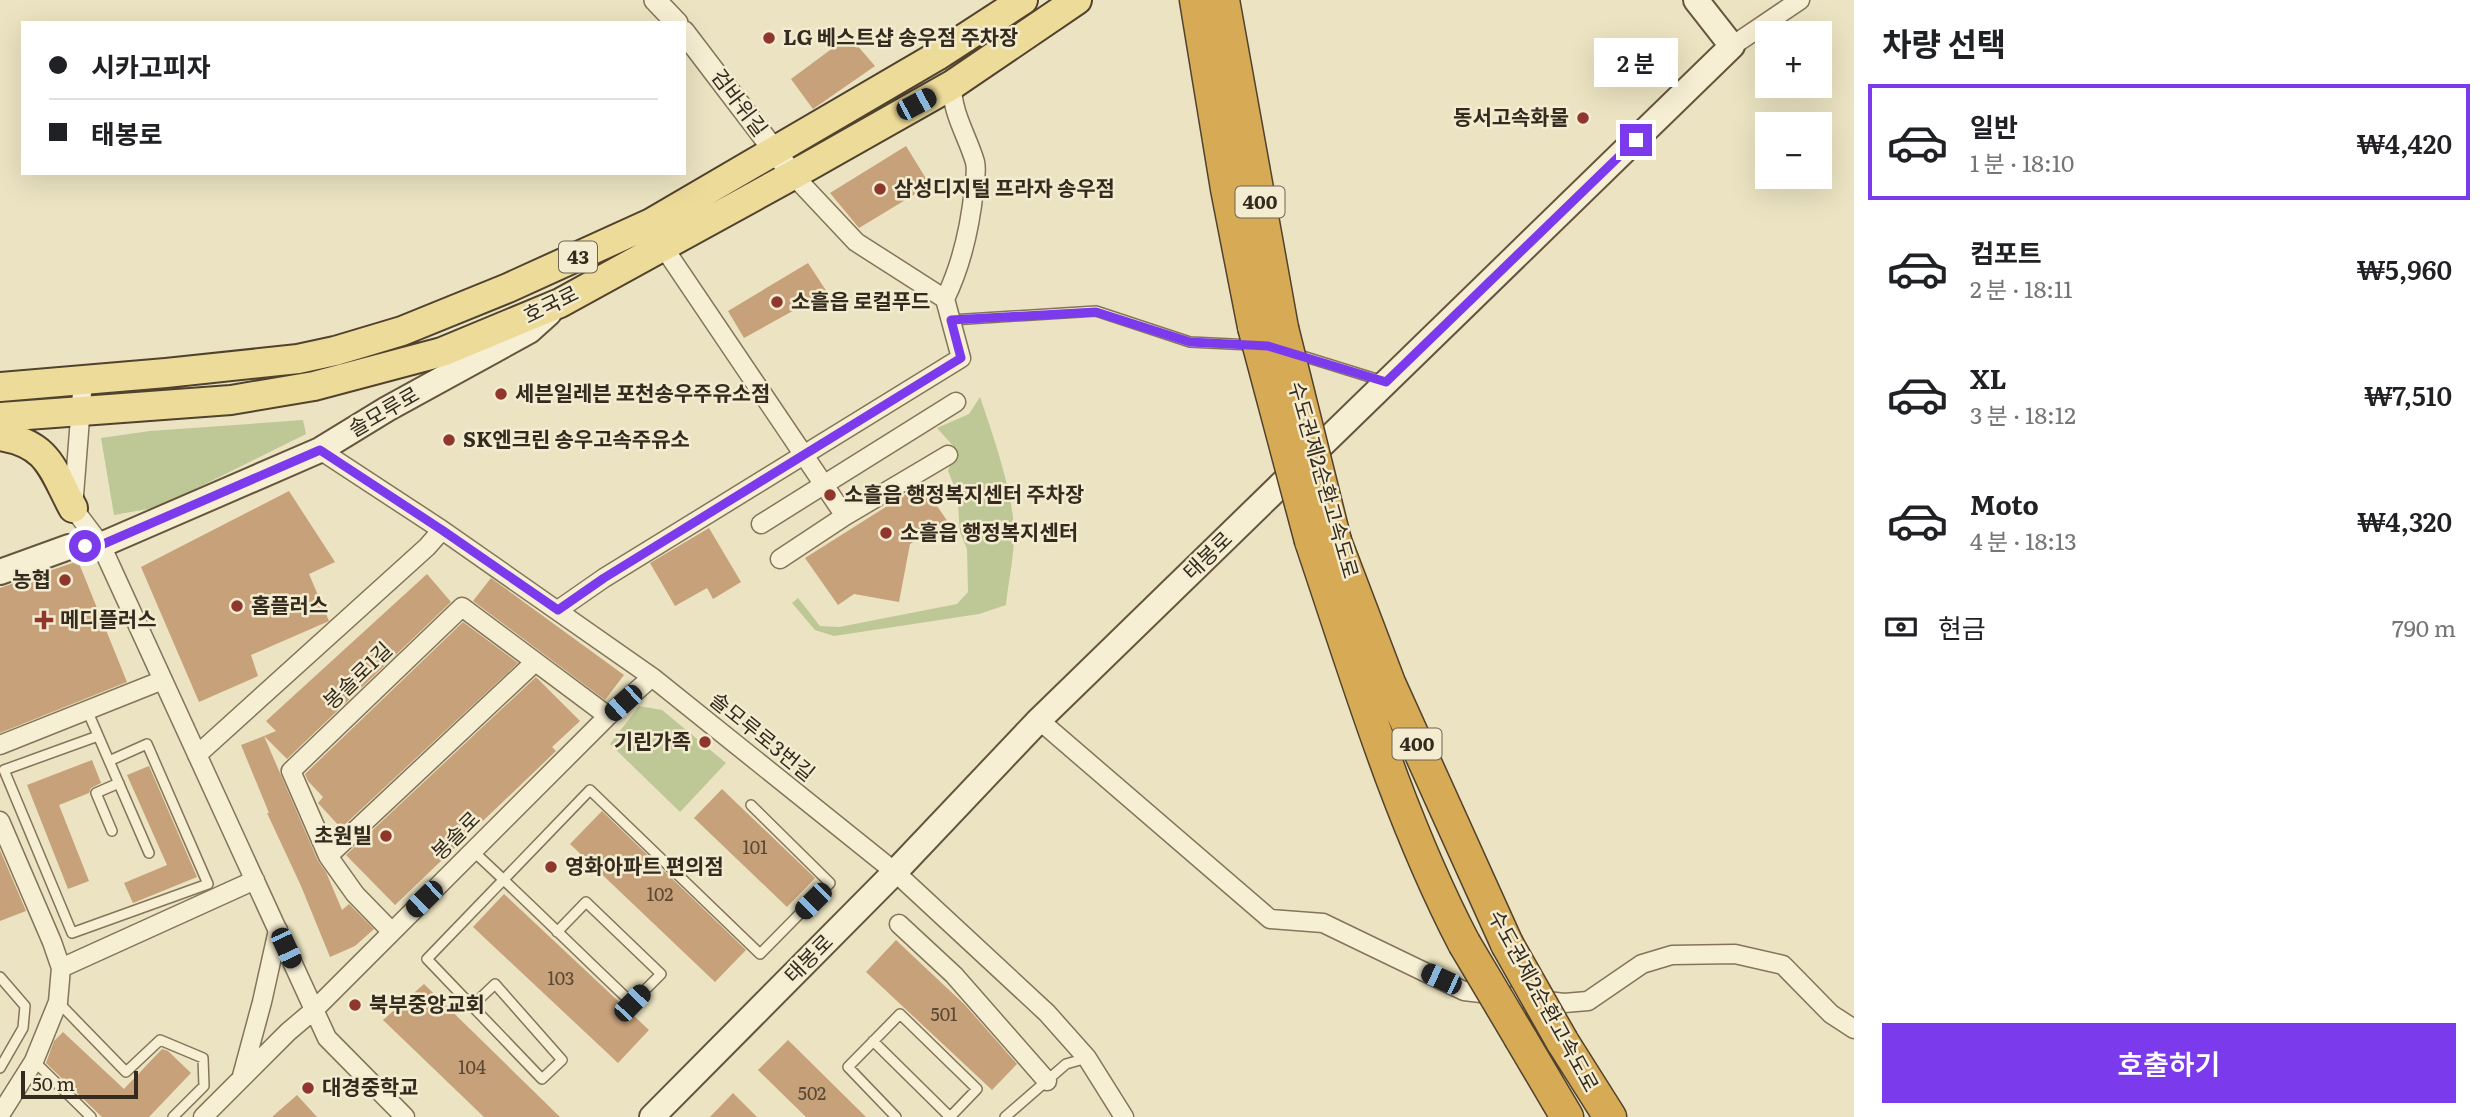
<!DOCTYPE html>
<html lang="ko">
<head>
<meta charset="utf-8">
<style>
	:root { --surface:#fff; --page:#f6f6f6; --text:#202124; --muted:#757577; --line:#e0e0e0; --accent:#7c3aed }
	body { margin:0; font-family:Literata,"Noto Sans KR",serif; background:var(--page); color:var(--text); height:100vh; display:flex; flex-direction:column; font-size:26px; white-space:nowrap }
	* { box-sizing:border-box; margin:0 }
	p { font-size:23px; color:var(--muted) }
	.icon { flex:none; width:38px; height:38px; fill:none; stroke:currentColor; stroke-width:2; stroke-linecap:round; stroke-linejoin:round }
	.map { position:relative; flex:1; overflow:hidden }
	.panel { display:flex; flex-direction:column; background:var(--surface); width:630px }
	.panel>* { flex:none }
	.banner { position:absolute; left:21px; top:21px; width:665px; height:154px; border-radius:0px; box-shadow:0 7px 28px #0002; display:grid; align-content:center; height:154px; padding:0 28px; background:var(--surface) }
	.controls { position:absolute; left:1755px; top:21px; display:grid; gap:14px }
	.controls a { display:grid; place-items:center; width:77px; height:77px; border-radius:0px; background:var(--surface); box-shadow:0 7px 28px #0002; font-size:35px }
	.scale { position:absolute; left:21px; bottom:18px; width:117px; box-sizing:border-box; padding-left:7px; border:4px solid #342a1d; border-top:0; font-size:19px; line-height:24px; white-space:nowrap; color:#342a1d; -webkit-text-stroke:5px #f3ecd0; paint-order:stroke }
	.end { position:absolute; width:32px; height:32px; margin:-16px; border:9px solid #7c3aed; background:#fff; box-shadow:0 0 0 4px #fff }
	.from { border-radius:50% }
	.bubble { position:absolute; height:49px; border-radius:0px; background:var(--surface); box-shadow:0 7px 28px #0002; font-size:23px; font-weight:600; line-height:49px; text-align:center }
	.car { position:absolute; width:21px; height:42px; margin:-21px -10px; border-radius:9px; box-shadow:0 0 5px 2px #0007; background:linear-gradient(#222 24%,#8ab4d8 0 40%,#222 0 76%,#8ab4d8 0 86%,#222 0) }
	.banner b { display:flex; align-items:center; gap:24px; height:66px; font-size:26px }
	.banner b+b { border-top:2px solid var(--line) }
	.banner i { width:18px; height:18px; background:var(--text) }
	ul { padding:0; list-style:none }
	li { display:flex; align-items:center; gap:21px; height:116px; margin:0 14px 10px; padding:0 14px; border:4px solid transparent; border-radius:0px }
	li div { flex:1 }
	li b { display:block; font-size:26px }
	li em { font-style:normal; font-weight:600 }
	li.current { border-color:var(--accent) }
	li>.icon { width:63px; height:63px; stroke-width:1.5 }
	h2 { padding:0 28px; font-size:32px; line-height:84px }
	.pay { display:flex; align-items:center; gap:18px; height:77px; padding:0 28px; font-size:26px }
	.pay p { margin-inline-start:auto }
	.button { display:flex; gap:14px; margin-top:auto; padding:14px 28px }
	.button a { flex:1; height:80px; border-radius:0px; background:var(--accent); color:#fff; font-size:28px; font-weight:600; line-height:80px; text-align:center }
	main { display:flex; flex:1; min-height:0 }
	.map>svg:first-child { display:block }
</style>
</head>
<body>
<main>
<div class="map">
<svg width="1854" height="1117" viewBox="0 0 1854 1117">
	<rect width="100%" height="100%" fill="#ebe3c1"/>
	<!-- green -->
	<path fill="#bec896" d="M980 397C993 435 1016 500 1014 540 1013 562 1008 584 1006 605L979 614 834 636 815 630 792 603 798 598 820 626 839 627 957 604 968 592 967 549 960 532 957 493 948 471 956 449 937 428 969 414Z
		M303 420 306 434 159 507 114 515 101 438 150 431Z
		M639 706 662 710 726 763 680 812 610 744Z"/>
	<!-- building -->
	<path fill="#c7a179" d="M849 36 875 66 813 109 791 79Z
		M906 146 930 185 859 228 830 193Z
		M808 263 827 292 744 338 728 311Z
		M922 484 948 522 910 544 899 602 854 594 838 605 805 558Z
		M289 491 335 562 309 574 329 621 251 655 258 676 199 702 141 567Z
		M709 528 741 582 713 599 707 588 675 606 650 563Z
		M78 561 127 682 0 733V588Z
		M427 574 451 602 287 759 264 736 276 731 266 721Z
		M491 578 624 675 605 700 473 601Z
		M463 622 518 663 341 828 318 803 323 797 308 781 305 774Z
		M536 677 580 721 552 747 556 751 395 905 346 855Z
		M264 736 318 861 326 872 342 910 349 904 374 929 355 946 330 957 301 886 267 813H269L241 745Z
		M92 760 101 783 91 788 89 793 59 805 89 881 68 889 27 785Z
		M149 766 197 877 133 903 124 883 167 865 127 775Z
		M722 789 815 878 787 907 694 818Z
		M602 811 746 950 715 982 570 844Z
		M0 850 26 911 0 921Z
		M504 894 649 1030 618 1063 473 927Z
		M896 940 965 1005 1017 1064 992 1090 866 972Z
		M424 984 560 1117H484L383 1020Z
		M63 1032 124 1089 162 1049 168 1051 191 1073 149 1117H102L46 1063 54 1041Z
		M788 1040 866 1117H806L758 1070Z
		M733 1093 757 1117H710Z
		M297 1095 317 1117H272Z"/>
	<g fill="none" stroke-linecap="round" stroke-linejoin="round">
		<defs>
			<path id="service" d="M951 320 1096 311 1190 342 1252 345
				M1296 354 1383 381
				M87 710 149 853
				M98 736 4 770 72 933 208 884 147 744 109 761
				M112 831 96 793 119 783
				M473 851C527 901 579 953 632 1003L661 974 586 902 557 932
				M0 977 25 1006 23 1028 0 1068
				M58 1002 126 1072 160 1040 203 1058 204 1086 173 1117
				M472 1006 495 984 562 1060 542 1079 427 959 590 790 760 954 830 883 751 805
				M873 1041 950 1117
				M34 1061 91 1117
				M896 1117 848 1067 900 1014 977 1089 950 1117
				M1005 1117 1066 1064 1087 1058"/>
			<path id="minor" d="M1732 46 1800 0
				M662 245 845 516 948 455
				M945 299C962 264 970 228 974 189 975 181 977 170 975 162 967 135 952 114 952 85
				M83 380 73 508 101 545 327 1038 405 1117
				M320 450 442 530 652 677 895 872 1047 1013 1087 1058 1124 1117
				M761 524 956 402
				M780 559 845 516
				M558 610 604 578 961 358 945 299 856 242 793 175
				M1039 720 1270 919 1323 923 1464 991 1564 1003 1588 1001 1642 964 1672 955 1735 954 1783 965 1831 1014 1854 1029
				M0 745 163 680
				M197 755 427 547 442 530
				M0 821 52 942 61 968 58 1002 34 1061 0 1115
				M328 856 535 662
				M899 924 954 975 1047 1081
				M391 931 355 894 328 856 291 771 462 607 608 716
				M61 968 255 880
				M242 1076 262 1002 278 930
				M203 1117 288 1032 314 1010 608 716 652 677"/>
			<path id="tertiary" d="M655 0 677 23
				M684 32 793 175"/>
			<path id="secondary" d="M0 572 69 547 101 545 320 450 387 409 529 331 549 313
				M652 1117 895 872 1039 720 1732 46 1696 0"/>
			<path id="primary" d="M0 387 166 373 298 359 335 351 402 331 508 288 651 223 937 56 1023 0
				M0 417 231 400 314 386 442 352 560 303 793 175 952 85 1077 0
				M0 436C49 444 52 469 73 508"/>
			<path id="motorway" d="M1196 0 1227 189 1254 327
				M1223 0 1282 328
				M1311 541C1357 677 1398 816 1464 943
				M1335 541 1389 683 1507 944
				M1521 1039 1567 1117
				M1562 1041 1610 1117"/>
		</defs>
		<!-- service casing -->
		<use href="#service" stroke="#83745a" stroke-width="12"/>
		<!-- minor casing -->
		<use href="#minor" stroke="#83745a" stroke-width="21"/>
		<!-- tertiary casing -->
		<use href="#tertiary" stroke="#83745a" stroke-width="24"/>
		<!-- secondary casing -->
		<use href="#secondary" stroke="#65553d" stroke-width="28"/>
		<!-- primary casing -->
		<use href="#primary" stroke="#51422e" stroke-width="32"/>
		<!-- motorway casing -->
		<use href="#motorway" stroke="#51422e" stroke-width="35"/>
		<!-- service -->
		<use href="#service" stroke="#f7efd4" stroke-width="9"/>
		<!-- minor -->
		<use href="#minor" stroke="#f7efd4" stroke-width="18"/>
		<!-- tertiary -->
		<use href="#tertiary" stroke="#f7efd4" stroke-width="21"/>
		<!-- secondary -->
		<use href="#secondary" stroke="#f7efd4" stroke-width="24"/>
		<!-- primary -->
		<use href="#primary" stroke="#eddb9a" stroke-width="28"/>
		<!-- motorway -->
		<use href="#motorway" stroke="#d7aa55" stroke-width="32"/>
		<defs>
			<path id="motorway-bridge" d="M1254 327 1311 541
				M1282 328 1335 541
				M1464 943 1521 1039
				M1507 944 1562 1041"/>
		</defs>
		<!-- motorway-bridge casing -->
		<use href="#motorway-bridge" stroke="#51422e" stroke-width="35" stroke-linecap="butt"/>
		<!-- motorway-bridge -->
		<use href="#motorway-bridge" stroke="#d7aa55" stroke-width="32"/>
	</g>
	<g fill="none" stroke-linecap="round" stroke-linejoin="round">
		<!-- route -->
		<path stroke="#7c3aed" stroke-width="9" d="M85 546 101 545 320 450 442 530 558 610 604 578 961 358 951 320 1096 312 1190 342 1268 346 1386 382 1636 140"/>
	</g>
	<!-- markers -->
	<g fill="#8f362d" stroke="#f3ecd0" stroke-width="2.5">
		<circle cx="769" cy="38" r="7"/>
		<circle cx="1583" cy="118" r="7"/>
		<circle cx="880" cy="189" r="7"/>
		<circle cx="777" cy="302" r="7"/>
		<circle cx="501" cy="394" r="7"/>
		<circle cx="449" cy="440" r="7"/>
		<circle cx="830" cy="495" r="7"/>
		<circle cx="886" cy="533" r="7"/>
		<circle cx="65" cy="580" r="7"/>
		<circle cx="237" cy="606" r="7"/>
		<path d="M40.5 609.5h7v7h7v7h-7v7h-7v-7h-7v-7h7z"/>
		<circle cx="705" cy="742" r="7"/>
		<circle cx="386" cy="836" r="7"/>
		<circle cx="551" cy="867" r="7"/>
		<circle cx="355" cy="1005" r="7"/>
		<circle cx="308" cy="1088" r="7"/>
	</g>
	<g text-anchor="middle" stroke-width="5" stroke-linejoin="round" paint-order="stroke">
		<!-- number labels -->
		<g font-size="18" fill="#594834">
			<text x="755" y="854">101</text>
			<text x="660" y="901">102</text>
			<text x="561" y="985">103</text>
			<text x="944" y="1021">501</text>
			<text x="472" y="1074">104</text>
			<text x="812" y="1100">502</text>
		</g>
		<!-- shield labels -->
		<g fill="#f3ecd0" stroke="#6d6453" stroke-width="2">
			<rect x="1235.5" y="186.5" width="49" height="31" rx="5"/>
			<rect x="559" y="241.5" width="38" height="31" rx="5"/>
			<rect x="1392.5" y="728.5" width="49" height="31" rx="5"/>
		</g>
		<g font-size="19" font-weight="bold" fill="#342a1d">
			<text x="1260" y="209">400</text>
			<text x="578" y="264">43</text>
			<text x="1417" y="751">400</text>
		</g>
		<!-- poi labels -->
		<g font-size="21" font-weight="bold" fill="#342a1d" stroke="#f3ecd0" text-anchor="start">
			<text x="783" y="45">LG 베스트샵 송우점 주차장</text>
			<text x="1569" y="125" text-anchor="end">동서고속화물</text>
			<text x="894" y="196">삼성디지털 프라자 송우점</text>
			<text x="791" y="309">소흘읍 로컬푸드</text>
			<text x="515" y="401">세븐일레븐 포천송우주유소점</text>
			<text x="463" y="447">SK엔크린 송우고속주유소</text>
			<text x="844" y="502">소흘읍 행정복지센터 주차장</text>
			<text x="900" y="540">소흘읍 행정복지센터</text>
			<text x="51" y="587" text-anchor="end">농협</text>
			<text x="251" y="613">홈플러스</text>
			<text x="60" y="627">메디플러스</text>
			<text x="691" y="749" text-anchor="end">기린가족</text>
			<text x="372" y="843" text-anchor="end">초원빌</text>
			<text x="565" y="874">영화아파트 편의점</text>
			<text x="369" y="1012">북부중앙교회</text>
			<text x="322" y="1095">대경중학교</text>
		</g>
		<!-- street labels -->
		<g font-size="21" fill="#342a1d" stroke="#f3ecd0">
			<text transform="translate(739 103) rotate(53)" y="7">검바위길</text>
			<text transform="translate(551 305) rotate(-26)" y="7">호국로</text>
			<text transform="translate(384 412) rotate(-30)" y="7">솔모루로</text>
			<text transform="translate(1323 480) rotate(74)" y="7">수도권제2순환고속도로</text>
			<text transform="translate(1208 556) rotate(-44)" y="7">태봉로</text>
			<text transform="translate(358 676) rotate(-44)" y="7">봉솔로1길</text>
			<text transform="translate(762 737) rotate(39)" y="7">솔모루로3번길</text>
			<text transform="translate(456 836) rotate(-45)" y="7">봉솔로</text>
			<text transform="translate(809 959) rotate(-45)" y="7">태봉로</text>
			<text transform="translate(1543 1001) rotate(61)" y="7">수도권제2순환고속도로</text>
		</g>
	</g>
</svg>
<div class="controls">
<a>+</a>
<a>−</a>
</div>
<div class="scale">50 m</div>
<i class="end from" style="left:85px;top:546px"></i>
<i class="end" style="left:1636px;top:140px"></i>
<div class="bubble" style="left:1594px;top:38px;width:84px">2 분</div>
<i class="car" style="left:916px;top:104px;rotate:62deg"></i>
<i class="car" style="left:623px;top:703px;rotate:228deg"></i>
<i class="car" style="left:424px;top:899px;rotate:226deg"></i>
<i class="car" style="left:813px;top:901px;rotate:225deg"></i>
<i class="car" style="left:286px;top:948px;rotate:155deg"></i>
<i class="car" style="left:1441px;top:979px;rotate:295deg"></i>
<i class="car" style="left:632px;top:1003px;rotate:44deg"></i>
<div class="banner">
<b><i class="from"></i>시카고피자</b>
<b><i></i>태봉로</b>
</div>
</div>
<section class="panel">
<h2>차량 선택</h2>
<ul>
<li class="current"><svg class="icon" aria-label="car" viewBox="0 0 24 24"><path d="M5 17H2v-5l4-1 3-4h7l3 4 3 1v5h-3M9 17h6M6 11h13"/><circle cx="7" cy="17" r="2"/><circle cx="17" cy="17" r="2"/></svg><div><b>일반</b><p>1 분 · 18:10</p></div><em>₩4,420</em></li>
<li><svg class="icon" aria-label="car" viewBox="0 0 24 24"><path d="M5 17H2v-5l4-1 3-4h7l3 4 3 1v5h-3M9 17h6M6 11h13"/><circle cx="7" cy="17" r="2"/><circle cx="17" cy="17" r="2"/></svg><div><b>컴포트</b><p>2 분 · 18:11</p></div><em>₩5,960</em></li>
<li><svg class="icon" aria-label="car" viewBox="0 0 24 24"><path d="M5 17H2v-5l4-1 3-4h7l3 4 3 1v5h-3M9 17h6M6 11h13"/><circle cx="7" cy="17" r="2"/><circle cx="17" cy="17" r="2"/></svg><div><b>XL</b><p>3 분 · 18:12</p></div><em>₩7,510</em></li>
<li><svg class="icon" aria-label="car" viewBox="0 0 24 24"><path d="M5 17H2v-5l4-1 3-4h7l3 4 3 1v5h-3M9 17h6M6 11h13"/><circle cx="7" cy="17" r="2"/><circle cx="17" cy="17" r="2"/></svg><div><b>Moto</b><p>4 분 · 18:13</p></div><em>₩4,320</em></li>
</ul>
<div class="pay"><svg class="icon" aria-label="cash" viewBox="0 0 24 24"><path d="M3 7h18v10H3z"/><circle cx="12" cy="12" r="2"/></svg>현금<p>790 m</p></div>
<div class="button"><a>호출하기</a></div>
</section>
</main>
</body>
</html>
